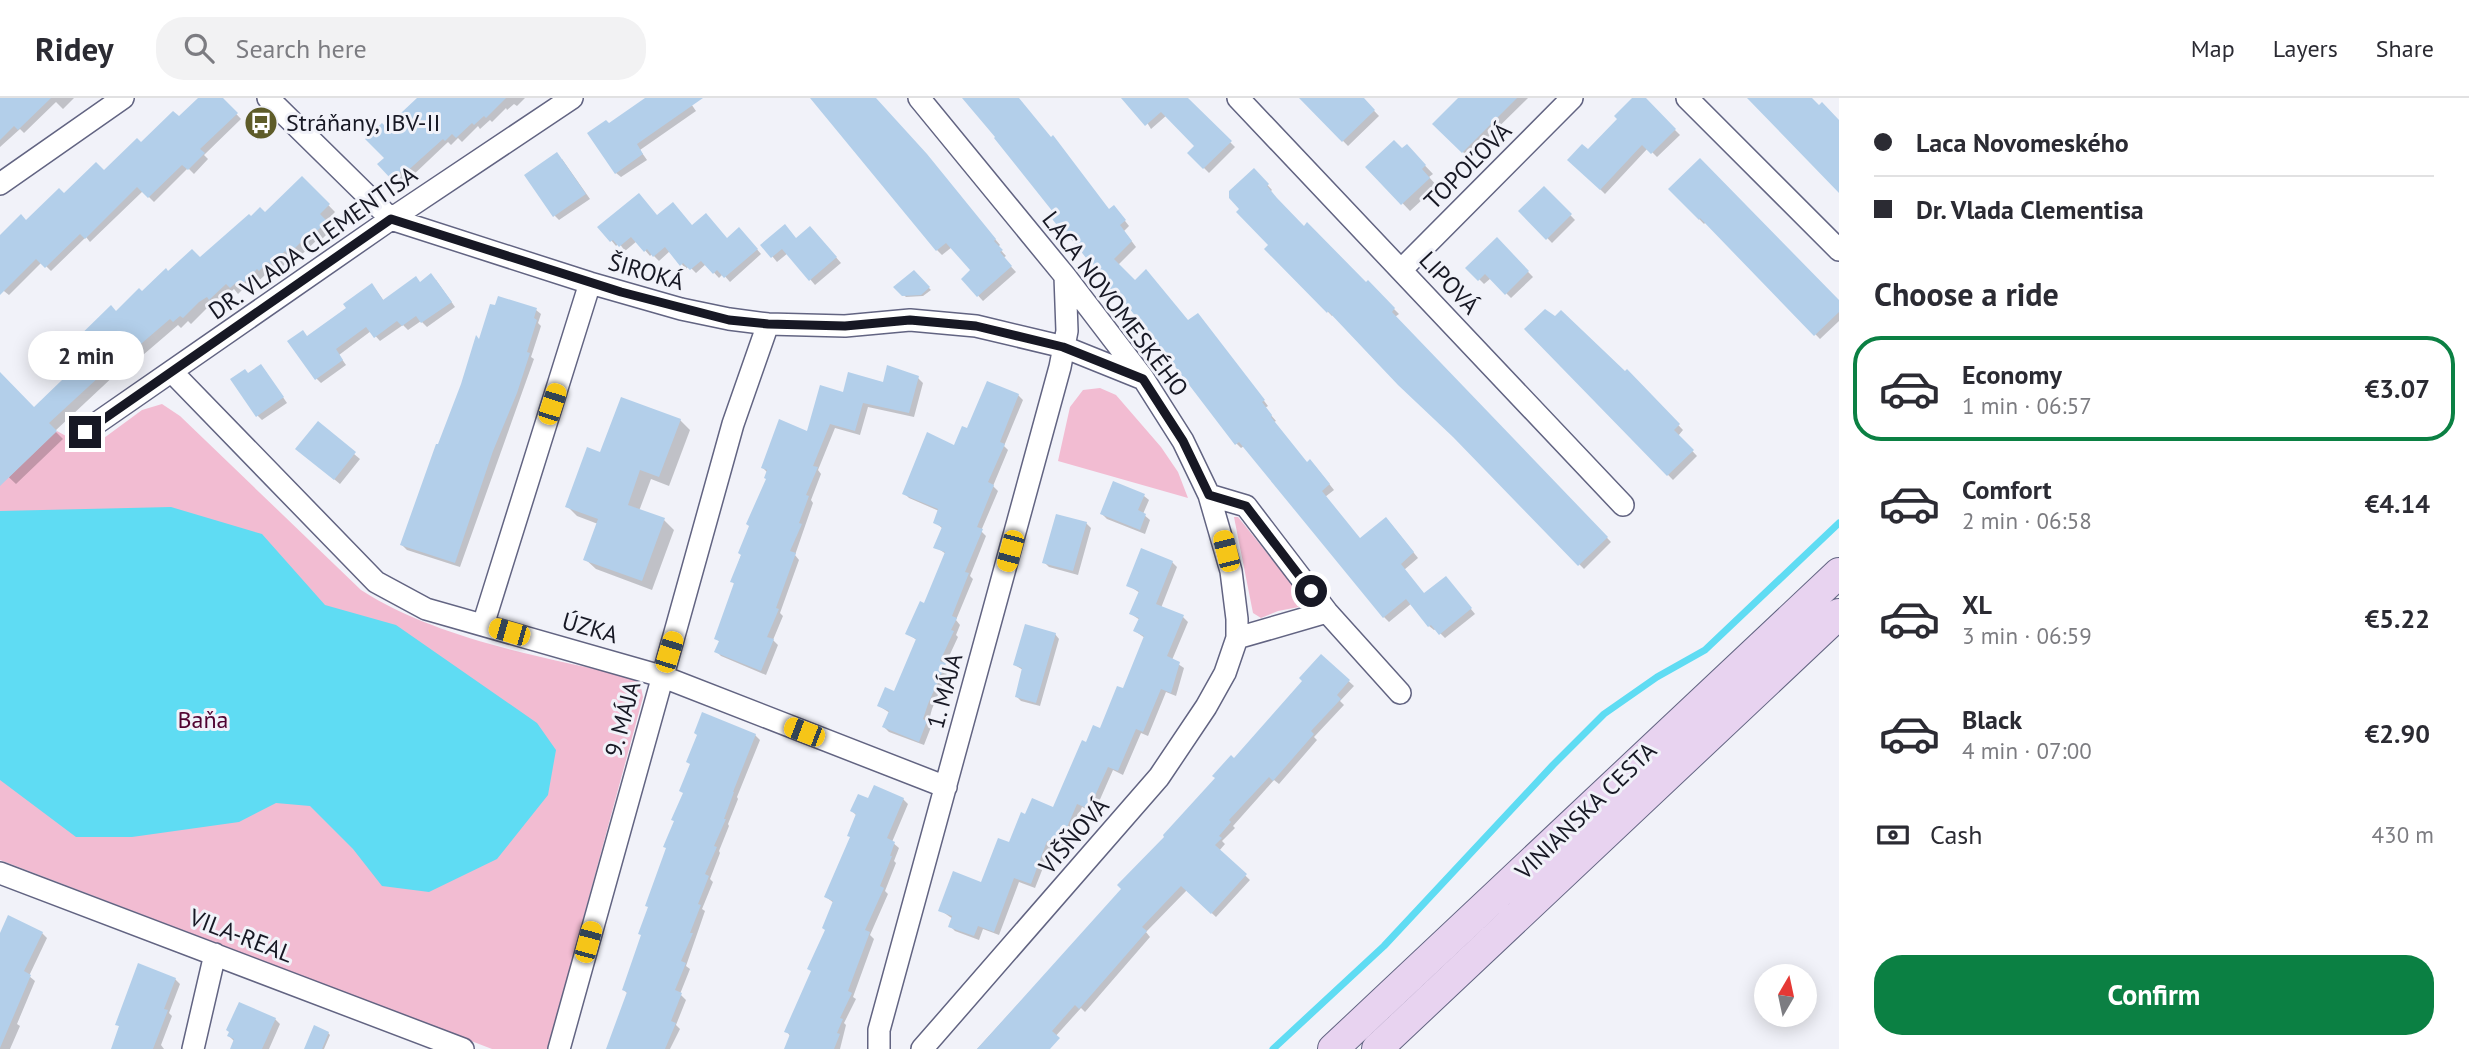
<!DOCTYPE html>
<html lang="en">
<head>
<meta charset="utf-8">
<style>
	:root { --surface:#fff; --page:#f2f2f3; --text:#2b2b33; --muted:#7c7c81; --line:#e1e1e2; --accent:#0b8043 }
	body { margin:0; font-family:"PT Sans",sans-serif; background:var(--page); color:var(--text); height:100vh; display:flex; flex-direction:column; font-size:26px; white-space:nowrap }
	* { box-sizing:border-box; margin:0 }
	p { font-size:23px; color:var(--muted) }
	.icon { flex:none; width:38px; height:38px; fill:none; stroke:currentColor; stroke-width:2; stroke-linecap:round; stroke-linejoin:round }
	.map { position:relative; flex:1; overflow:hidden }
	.drawer { display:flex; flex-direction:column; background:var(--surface); width:630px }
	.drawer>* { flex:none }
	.banner { display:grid; align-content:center; height:154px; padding:0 35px; background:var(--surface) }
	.needle { width:46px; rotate:9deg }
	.buttons { position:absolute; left:1754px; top:866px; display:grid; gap:14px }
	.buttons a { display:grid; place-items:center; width:63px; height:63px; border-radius:50%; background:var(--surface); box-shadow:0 4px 18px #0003; font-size:35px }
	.end { position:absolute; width:32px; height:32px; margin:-16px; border:9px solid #171824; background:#fff; box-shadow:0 0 0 4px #fff }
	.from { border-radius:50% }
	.bubble { position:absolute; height:49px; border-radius:24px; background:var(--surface); box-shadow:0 4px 18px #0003; font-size:23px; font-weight:800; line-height:49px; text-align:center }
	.car { position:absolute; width:21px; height:42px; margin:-21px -10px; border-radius:9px; box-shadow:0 0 5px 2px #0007; background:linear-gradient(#f5c518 24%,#345 0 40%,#f5c518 0 76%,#345 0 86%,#f5c518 0) }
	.banner b { display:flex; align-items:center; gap:24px; height:66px; font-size:26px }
	.banner b+b { border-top:2px solid var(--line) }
	.banner i { width:18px; height:18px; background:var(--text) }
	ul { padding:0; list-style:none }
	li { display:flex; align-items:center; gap:21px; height:105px; margin:0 14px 10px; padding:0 21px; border:4px solid transparent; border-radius:28px }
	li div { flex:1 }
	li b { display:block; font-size:26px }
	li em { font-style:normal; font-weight:800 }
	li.active { border-color:var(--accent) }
	li>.icon { width:63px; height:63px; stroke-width:1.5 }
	h2 { padding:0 35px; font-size:32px; line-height:84px }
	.pay { display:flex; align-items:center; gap:18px; height:77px; padding:0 35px; font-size:26px }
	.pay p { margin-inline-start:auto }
	.action { display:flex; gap:14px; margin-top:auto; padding:14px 35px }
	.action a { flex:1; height:80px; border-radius:28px; background:var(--accent); color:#fff; font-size:28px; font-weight:800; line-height:80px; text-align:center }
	header { display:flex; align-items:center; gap:42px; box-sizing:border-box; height:98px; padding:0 35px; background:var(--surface); border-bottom:2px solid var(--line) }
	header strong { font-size:33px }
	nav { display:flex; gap:38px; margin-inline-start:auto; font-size:24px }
	.search { width:490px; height:63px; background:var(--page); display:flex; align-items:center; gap:18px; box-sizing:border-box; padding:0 24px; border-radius:28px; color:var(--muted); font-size:26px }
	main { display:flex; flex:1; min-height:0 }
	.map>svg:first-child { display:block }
</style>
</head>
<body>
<header>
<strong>Ridey</strong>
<div class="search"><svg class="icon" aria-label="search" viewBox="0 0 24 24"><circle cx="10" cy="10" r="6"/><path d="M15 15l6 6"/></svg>Search here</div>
<nav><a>Map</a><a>Layers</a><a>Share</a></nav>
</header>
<main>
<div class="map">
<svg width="1839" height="951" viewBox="0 0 1839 951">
	<rect width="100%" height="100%" fill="#f1f2f9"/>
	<!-- green -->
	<path fill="#f2bcd2" d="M1100 290 1116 297 1161 349 1178 374 1188 400 1058 363 1070 309 1083 292Z
		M162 306 180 318 361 492C437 541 545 560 632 579L640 585 643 599 548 951H492L0 762V373L8 380 57 333 89 351 142 312Z
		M1234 419H1238L1303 500 1304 508 1278 513 1261 520 1253 515Z"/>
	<!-- water -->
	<path fill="#5fdcf3" d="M171 409 262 436 325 507 396 527 537 625 556 652 548 697 497 761 429 794 382 788 353 751 310 708 276 705 239 724 132 739H76L0 682V413Z"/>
	<!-- shadow -->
	<path fill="#0003" d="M0 0H74L63 11 56 4 24 35 20 31 0 49Z
		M201 0H221L241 21 204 57 208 61 194 76 188 70 154 104 143 93 90 144 86 139 51 173 42 164 9 197 0 190V139L104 74 179 21Z
		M427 0H525L517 8 514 6 507 12 506 10 492 24 490 22 480 31 478 28 462 44 458 40 451 47 448 44 410 80 407 77 398 86 379 67 386 60V32Z
		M648 0H687L696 13 640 52 647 62 621 79 616 75 609 27Z
		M811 0H875L931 63 1000 147 998 149 1006 158 1003 160 1016 174 983 203 963 181 973 172 952 149 942 157 937 152Z
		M969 0H1018L1110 113 1118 114 1129 128 1124 133 1136 149 1118 167 1135 184 1188 224 1202 222 1268 308 1265 310 1276 323 1274 324 1307 366 1315 368 1334 392 1325 399 1360 442 1391 426 1418 460 1404 472 1425 497 1450 485 1475 516 1445 540 1436 531 1434 532 1429 528 1412 505 1389 524 1384 519 1244 348 1241 350 1236 345 1129 208 1123 204 1061 129 1055 114Z
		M1132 0H1177L1204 18 1235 49 1209 75 1189 55 1197 48 1167 17 1151 31Z
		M1301 0H1362L1379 18 1348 48Z
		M1462 0H1528L1468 59 1435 26Z
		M1634 0H1643L1680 37 1657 59 1648 50 1605 96 1570 62 1588 54 1619 21Z
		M1402 52 1414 56 1433 76 1429 79 1437 88 1410 113 1368 69Z
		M562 61 590 101 559 122 555 118Z
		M1254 72 1272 92 1270 94 1281 107 1366 187 1368 185 1399 216 1395 219 1611 444 1584 471 1334 216 1332 218 1267 151 1271 147Z
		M302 80 335 114 325 124 332 131 322 141 319 140 296 162 293 158 279 172 276 169 267 179 265 177 248 193 245 189 238 196 234 191 217 207 215 205 206 211 191 226 188 223 181 230 178 227 136 263 133 260 55 333 63 341 16 386 0 371V276L34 311 64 282 65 255 168 175 200 161 251 120 265 117Z
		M1544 90 1575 122 1552 145 1521 113Z
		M1670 91 1839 204V223L1820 241 1706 124 1704 126Z
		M658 119 727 142 744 136 761 156 730 184 723 176 719 180 706 166 696 175 689 168 686 171 670 153 659 163 652 156 650 158 637 143 625 153 619 145 616 148 600 129Z
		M815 135 841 165 815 187 788 155 777 164 763 147 796 142Z
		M1497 142 1533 179 1511 200 1491 180 1484 186 1468 170Z
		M914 175 931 192 923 198 906 199 896 189Z
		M436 182 455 209 427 229 421 223 408 232 403 227 380 243 371 233 339 257 346 267 321 285 316 280 308 240 376 192 384 203 420 185Z
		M536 212 541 216 538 225 541 228 531 259 534 261 460 469 407 452 402 447 480 243Z
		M1526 231 1625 275 1627 274 1683 332 1678 338 1697 358 1673 382Z
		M265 273 287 305 262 322 257 317Z
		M918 280 923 285 914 319 868 309 860 337 835 330 818 372 821 376 811 402 813 405 795 457 799 462 780 515 783 518 773 542 778 547 766 577 721 558 716 553 720 544 716 540 735 487 732 483 768 381V375L763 370 809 335 844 296Z
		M1018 297 1023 302 1004 348 1008 352 993 388 998 393 981 433 986 438 970 478 973 481 956 522 960 527 956 537 958 539 945 567 949 571 932 611 928 626 931 629 924 647 889 634 884 629 890 615 879 608 895 595 918 543 907 535 925 507 946 456 936 449 943 431 935 424 939 413 909 400 905 396 955 349 968 333Z
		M680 322 690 332 669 388 651 381 639 413 664 422 674 432 652 492 596 471 585 461 598 426 577 418 567 408 602 356Z
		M318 326 360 361 340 386 302 355Z
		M1144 398 1149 402 1143 416 1150 422 1145 436 1107 421 1102 416Z
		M1086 425 1091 430 1078 477 1049 469 1044 464Z
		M1172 464 1177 469 1161 510 1183 519 1188 524 1172 562 1184 570 1176 598 1166 594 1148 638 1141 635 1123 677 1113 672 1094 715 1082 709 1064 752 1052 747 1035 790 1019 784 999 837 983 831 979 842 955 833 950 828 953 821 940 812 982 786 1010 746 1054 711 1087 646 1101 632 1123 592 1145 540 1135 533 1140 522 1131 516 1140 495 1128 487Z
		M1055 536 1059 541 1040 608 1021 603 1017 599 1023 572 1015 567Z
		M1321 558 1354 588 1340 603 1344 607 1314 639 1317 642 1279 686 1274 682 1233 728 1235 730 1222 743 1225 746 1219 753 1250 782 1216 819 1187 792 1146 834 1150 839 1085 914 1081 910 1044 951H977L1124 791 1167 739 1304 583Z
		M755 637 760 642 737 699 738 701 728 726 729 728 719 753 720 755 710 781 713 784 702 811 705 813 686 868 690 871 680 896 686 902 676 927 680 931 670 951H608L628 896 624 892Z
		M903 701 908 706 892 744 899 750 894 763 896 765 885 793 888 796 870 837 874 841 853 899 856 901 844 925 846 927 840 951H786L791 939 787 934 812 874 834 805 826 799 851 740 857 718 852 713 869 702Z
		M42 835 47 840 29 878 35 883 17 926 20 928 10 951H0V839Z
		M175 881 180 886 169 915 172 918 161 947 164 951H115L121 930 117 926Z
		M275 921 280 926 269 951H232L235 944 229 938Z
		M328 935 330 937 324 951H315Z"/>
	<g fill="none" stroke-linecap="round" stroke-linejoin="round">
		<!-- stream -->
		<path stroke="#5fdcf3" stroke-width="7" d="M1273 951 1384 848 1553 667 1604 616 1657 579 1705 552 1839 425"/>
	</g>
	<!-- building -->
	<path fill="#b3cfea" d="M0 0H51L18 32 14 28 0 42Z
		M198 0H223L238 15 200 51 205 55 188 72 182 67 148 100 137 89 85 141 80 136 45 170 36 161 0 197V137L21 116 26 122 59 90 64 95 96 64 104 72 137 40 141 44 173 13 179 18Z
		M417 0H506L486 20 484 18 474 27 472 25 456 40 452 36 445 43 443 41 404 76 401 73 392 82 377 66 384 60 365 41 382 25 386 29Z
		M645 0H703L637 46 643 56 615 76 587 35 606 22 609 25Z
		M810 0H876L927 56 996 141 994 143 1003 152 1000 154 1012 168 977 199 961 181 970 172 946 145 936 153Z
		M962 0H1019L1051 39 1053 37 1109 111 1114 107 1126 122 1120 127 1132 143 1114 161 1135 182 1146 171 1188 222 1198 215 1265 302 1262 304 1272 317 1271 319 1307 364 1310 361 1330 386 1322 393 1360 440 1386 419 1414 454 1401 466 1424 495 1446 478 1472 510 1439 537 1431 527 1428 529 1406 501 1383 520 1239 344 1235 347 1151 237 1124 204 1122 206 1062 129 1060 131 1049 117 1053 114 994 40 995 39Z
		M1121 0H1188L1232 43 1203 71 1187 55 1194 48 1161 14 1145 28Z
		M1299 0H1364L1375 12 1342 44Z
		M1458 0H1517L1462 55 1432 26Z
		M1632 0H1646L1676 31 1651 56 1642 47 1600 92 1567 62 1582 46 1588 51 1617 21 1614 18Z
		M1747 0H1812L1819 7 1822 4 1839 22V95Z
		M1394 42 1402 50 1407 46 1426 67 1422 71 1430 80 1401 107 1365 69Z
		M557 54 586 96 553 119 524 77Z
		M1700 60 1839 202V214L1814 238 1700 120 1699 122 1668 91Z
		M1254 70 1269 86 1267 88 1277 100 1304 128 1307 124 1366 184 1368 182 1395 210 1392 214 1608 439 1578 468 1453 339 1398 287 1328 213 1327 215 1264 151 1268 147 1236 114 1239 111 1229 100V93Z
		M302 78 330 106 320 116 327 123 314 136 311 134 288 157 285 153 271 166 268 164 259 173 257 171 240 188 237 184 230 190 226 186 209 202 207 199 199 204 183 220 180 218 173 224 170 221 128 257 125 255 49 325 57 333 0 388V274L34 309 62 282 46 266 62 250 65 252 111 207 116 213 139 190 142 193 166 170 168 173 192 151 200 159 249 116 251 118 260 109 265 114Z
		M1544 88 1572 116 1546 142 1518 113Z
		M639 95 657 117 673 104 692 127 706 115 727 140 739 129 758 151 724 180 717 172 713 176 701 163 690 172 683 165 680 168 665 149 653 159 647 151 644 154 631 139 619 149 613 142 610 144 597 129Z
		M785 126 796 140 810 128 837 159 809 183 782 151 771 160 760 147Z
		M1497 139 1529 173 1505 197 1485 176 1478 183 1465 170Z
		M914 172 930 189 921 197 902 198 893 189Z
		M431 175 452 204 421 225 416 218 402 228 397 223 374 240 366 229 336 251 343 262 315 282 287 243 303 232 307 238 346 210 343 206 372 185 383 202 416 178 420 184Z
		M498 198 537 210 534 220 537 222 527 254 530 255 517 295 493 353 455 465 400 447 436 346H438L461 286 476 237 479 241 490 206 495 207Z
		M1545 211 1555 218 1561 212 1625 273 1627 271 1680 326 1674 332 1694 352 1667 378 1524 231Z
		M261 266 284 299 256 319 230 281 245 271 248 275Z
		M887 267 919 278 909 315 863 305 855 333 830 326 813 368 818 369 806 397 809 398 799 425 802 426 790 453 796 455 776 510 779 511 767 539 774 541 761 573 714 554 719 543 714 541 734 485 730 484 741 457 738 455 749 428 746 426 766 381 764 380 767 372 761 370 779 321 807 333 820 287 843 294 848 274 883 284Z
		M987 283 1019 296 1000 344 1005 346 988 384 994 387 977 429 983 431 965 474 969 475 952 518 957 520 951 532 954 533 940 563 946 565 928 606 923 621 927 623 919 644 882 629 889 613 877 608 885 589 894 593 916 541 905 536 920 503 924 505 945 454 933 450 942 429 933 425 938 411 902 396 927 334 954 347 962 328 967 330Z
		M621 299 681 321 659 379 640 372 628 407 665 420 642 483 583 462 598 421 565 409 587 349 600 354Z
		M318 323 356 354 334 382 295 351Z
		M1113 383 1145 396 1138 412 1146 416 1140 432 1100 416Z
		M1056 416 1087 424 1073 473 1042 465Z
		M1141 450 1173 463 1156 506 1184 517 1167 558 1180 564 1171 595 1161 591 1143 634 1136 631 1118 673 1108 669 1089 711 1077 706 1059 748 1047 743 1031 786 1014 780 994 834 978 828 974 838 948 829 952 818 938 813 953 773 981 784 998 740 1009 744 1021 714 1025 716 1032 700 1053 709 1082 642 1086 644 1093 627 1100 630 1117 588 1123 590 1144 538 1133 533 1139 520 1129 516 1139 493 1126 488Z
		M1025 526 1056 535 1036 605 1015 599 1022 570 1013 567Z
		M1321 556 1350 582 1337 597 1341 601 1311 633 1314 636 1273 683 1269 679 1229 722 1231 724 1219 738 1222 740 1215 747 1247 776 1211 816 1181 788 1142 829 1147 833 1086 903 1079 911 1075 907 1052 933 1060 940 1050 951H977L1121 791 1117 787 1164 739 1163 737 1215 680 1212 678 1231 657 1234 660 1302 583 1299 580Z
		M702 614 756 636 733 694H734L724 721H726L714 748 717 749 705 776 709 778 698 806 701 807 690 835H693L681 863 686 865 675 892 682 895 671 923 676 925 665 951H606L627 894 622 892 641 837 638 836 648 809 645 808 666 750 663 749 674 723 671 722 683 695 679 693 690 666 686 664 697 637 694 635Z
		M874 687 904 700 887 740 895 744 890 758H892L880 788 884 790 865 832 870 834 848 893 852 895 840 920 843 921 837 935 840 936 834 951H784L790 936 784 934 811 873 807 871 825 832 822 830 833 803 824 799 850 739 847 738 856 716 850 713 858 696 868 700Z
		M8 817 43 834 24 873 31 877 0 950V835Z
		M138 865 176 880 164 911 168 912 153 951H111L119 928 115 927Z
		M239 904 276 920 262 951H230L234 941 227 938 229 934 226 932Z
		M314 927 329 934 322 951H304Z"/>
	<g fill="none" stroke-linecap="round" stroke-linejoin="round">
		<defs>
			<path id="street" d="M268 0 391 121 590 185 681 211 729 221 768 226 845 228 910 222 976 228 1064 249 1141 280
				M919 0 1065 178 1143 280 1183 343 1209 397 1231 473 1237 521V540L1225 575 1206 609 1159 679 922 951
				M1238 0 1623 407
				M1687 0 1839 152
				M0 86 123 0
				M1401 172 1572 0
				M172 274 376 484 426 511 661 578 946 689
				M84 334 391 121 572 0
				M1209 397 1246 408 1327 514 1400 595
				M483 527 590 185
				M1237 540 1327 514
				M0 775 463 951
				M193 951 215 856
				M559 951 733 326 768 226
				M879 951V932L1060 269 1067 233 1065 178"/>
			<path id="secondary" d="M1333 951 1839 475
				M1377 951 1839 516"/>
		</defs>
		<!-- street casing -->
		<use href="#street" stroke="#626482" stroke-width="24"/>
		<!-- secondary casing -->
		<use href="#secondary" stroke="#626482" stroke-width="32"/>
		<!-- street -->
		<use href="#street" stroke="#fff" stroke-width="21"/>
		<!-- secondary -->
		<use href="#secondary" stroke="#e8d3f0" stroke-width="30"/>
	</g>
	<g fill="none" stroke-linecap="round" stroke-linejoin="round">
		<!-- route -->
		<path stroke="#171824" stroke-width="9" d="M85 334 391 121 621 194 729 222 768 226 845 228 910 222 976 228 1063 249 1143 281 1183 343 1209 397 1246 408 1311 493"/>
	</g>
	<!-- icons -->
	<defs>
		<symbol id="bus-disc" viewBox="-11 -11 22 22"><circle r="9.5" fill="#5e5c29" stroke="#f1f2f9"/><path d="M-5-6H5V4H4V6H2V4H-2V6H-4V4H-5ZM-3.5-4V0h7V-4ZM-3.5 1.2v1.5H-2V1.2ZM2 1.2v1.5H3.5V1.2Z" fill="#fff"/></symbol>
	</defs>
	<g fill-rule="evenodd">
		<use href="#bus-disc" x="242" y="6" width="38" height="38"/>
	</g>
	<g text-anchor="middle" stroke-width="6" stroke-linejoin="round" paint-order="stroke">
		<!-- poi labels -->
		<g font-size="24" fill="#171824" stroke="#f1f2f9" text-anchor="start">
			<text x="286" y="33">Stráňany, IBV-II</text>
		</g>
		<!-- street labels -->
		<g font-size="24" fill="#171824" stroke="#f1f2f9">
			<text transform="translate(1468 68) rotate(-45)" y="8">TOPOĽOVÁ</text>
			<text transform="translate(313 145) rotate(-35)" y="8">DR. VLADA CLEMENTISA</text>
			<text transform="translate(646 174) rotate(16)" y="8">ŠIROKÁ</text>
			<text transform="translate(1449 185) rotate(47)" y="8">LIPOVÁ</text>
			<text transform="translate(1115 206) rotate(53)" y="8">LACA NOVOMESKÉHO</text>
			<text transform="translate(590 530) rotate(16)" y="8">ÚZKA</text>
			<text transform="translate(945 593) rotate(-75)" y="8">1. MÁJA</text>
			<text transform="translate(623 621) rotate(-75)" y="8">9. MÁJA</text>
			<text transform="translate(1586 713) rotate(-44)" y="8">VINIANSKA CESTA</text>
			<text transform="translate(1074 738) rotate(-49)" y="8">VIŠŇOVÁ</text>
			<text transform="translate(241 838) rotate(21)" y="8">VILA-REAL</text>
		</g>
		<!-- park labels -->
		<g font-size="24" fill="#500331" stroke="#f1f2f9">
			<text x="203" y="630">Baňa</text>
		</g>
	</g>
</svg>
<div class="buttons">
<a><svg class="needle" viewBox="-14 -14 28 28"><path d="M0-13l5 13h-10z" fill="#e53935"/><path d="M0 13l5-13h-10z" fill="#7c7c81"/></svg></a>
</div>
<i class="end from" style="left:1311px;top:493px"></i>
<i class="end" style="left:85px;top:334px"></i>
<div class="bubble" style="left:28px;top:233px;width:116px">2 min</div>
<i class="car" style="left:552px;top:306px;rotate:18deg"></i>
<i class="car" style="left:1010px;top:453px;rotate:195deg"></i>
<i class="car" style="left:1226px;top:453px;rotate:346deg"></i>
<i class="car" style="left:509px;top:534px;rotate:286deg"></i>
<i class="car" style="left:669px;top:554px;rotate:17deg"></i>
<i class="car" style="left:804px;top:634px;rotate:291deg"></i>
<i class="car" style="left:588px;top:844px;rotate:15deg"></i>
</div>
<section class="drawer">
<div class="banner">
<b><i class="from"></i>Laca Novomeského</b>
<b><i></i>Dr. Vlada Clementisa</b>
</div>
<h2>Choose a ride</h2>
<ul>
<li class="active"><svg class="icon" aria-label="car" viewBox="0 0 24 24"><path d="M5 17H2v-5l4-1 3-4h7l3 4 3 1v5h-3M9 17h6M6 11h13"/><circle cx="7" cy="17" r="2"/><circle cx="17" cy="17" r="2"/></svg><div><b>Economy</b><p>1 min · 06:57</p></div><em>€3.07</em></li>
<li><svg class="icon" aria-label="car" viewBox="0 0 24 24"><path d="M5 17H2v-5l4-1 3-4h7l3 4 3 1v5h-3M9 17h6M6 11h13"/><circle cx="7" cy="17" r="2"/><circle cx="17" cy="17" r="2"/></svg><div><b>Comfort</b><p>2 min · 06:58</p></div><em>€4.14</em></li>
<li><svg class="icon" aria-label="car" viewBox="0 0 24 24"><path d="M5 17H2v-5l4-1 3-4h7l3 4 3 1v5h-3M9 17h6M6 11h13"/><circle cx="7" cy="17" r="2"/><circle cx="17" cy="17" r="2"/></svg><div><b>XL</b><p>3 min · 06:59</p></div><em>€5.22</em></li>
<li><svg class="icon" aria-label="car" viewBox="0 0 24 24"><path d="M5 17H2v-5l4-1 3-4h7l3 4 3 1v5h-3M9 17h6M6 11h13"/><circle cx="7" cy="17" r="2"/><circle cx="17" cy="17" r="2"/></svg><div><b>Black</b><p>4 min · 07:00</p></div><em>€2.90</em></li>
</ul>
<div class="pay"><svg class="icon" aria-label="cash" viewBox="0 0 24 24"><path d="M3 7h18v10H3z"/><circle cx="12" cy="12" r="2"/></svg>Cash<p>430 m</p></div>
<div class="action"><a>Confirm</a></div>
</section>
</main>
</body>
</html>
